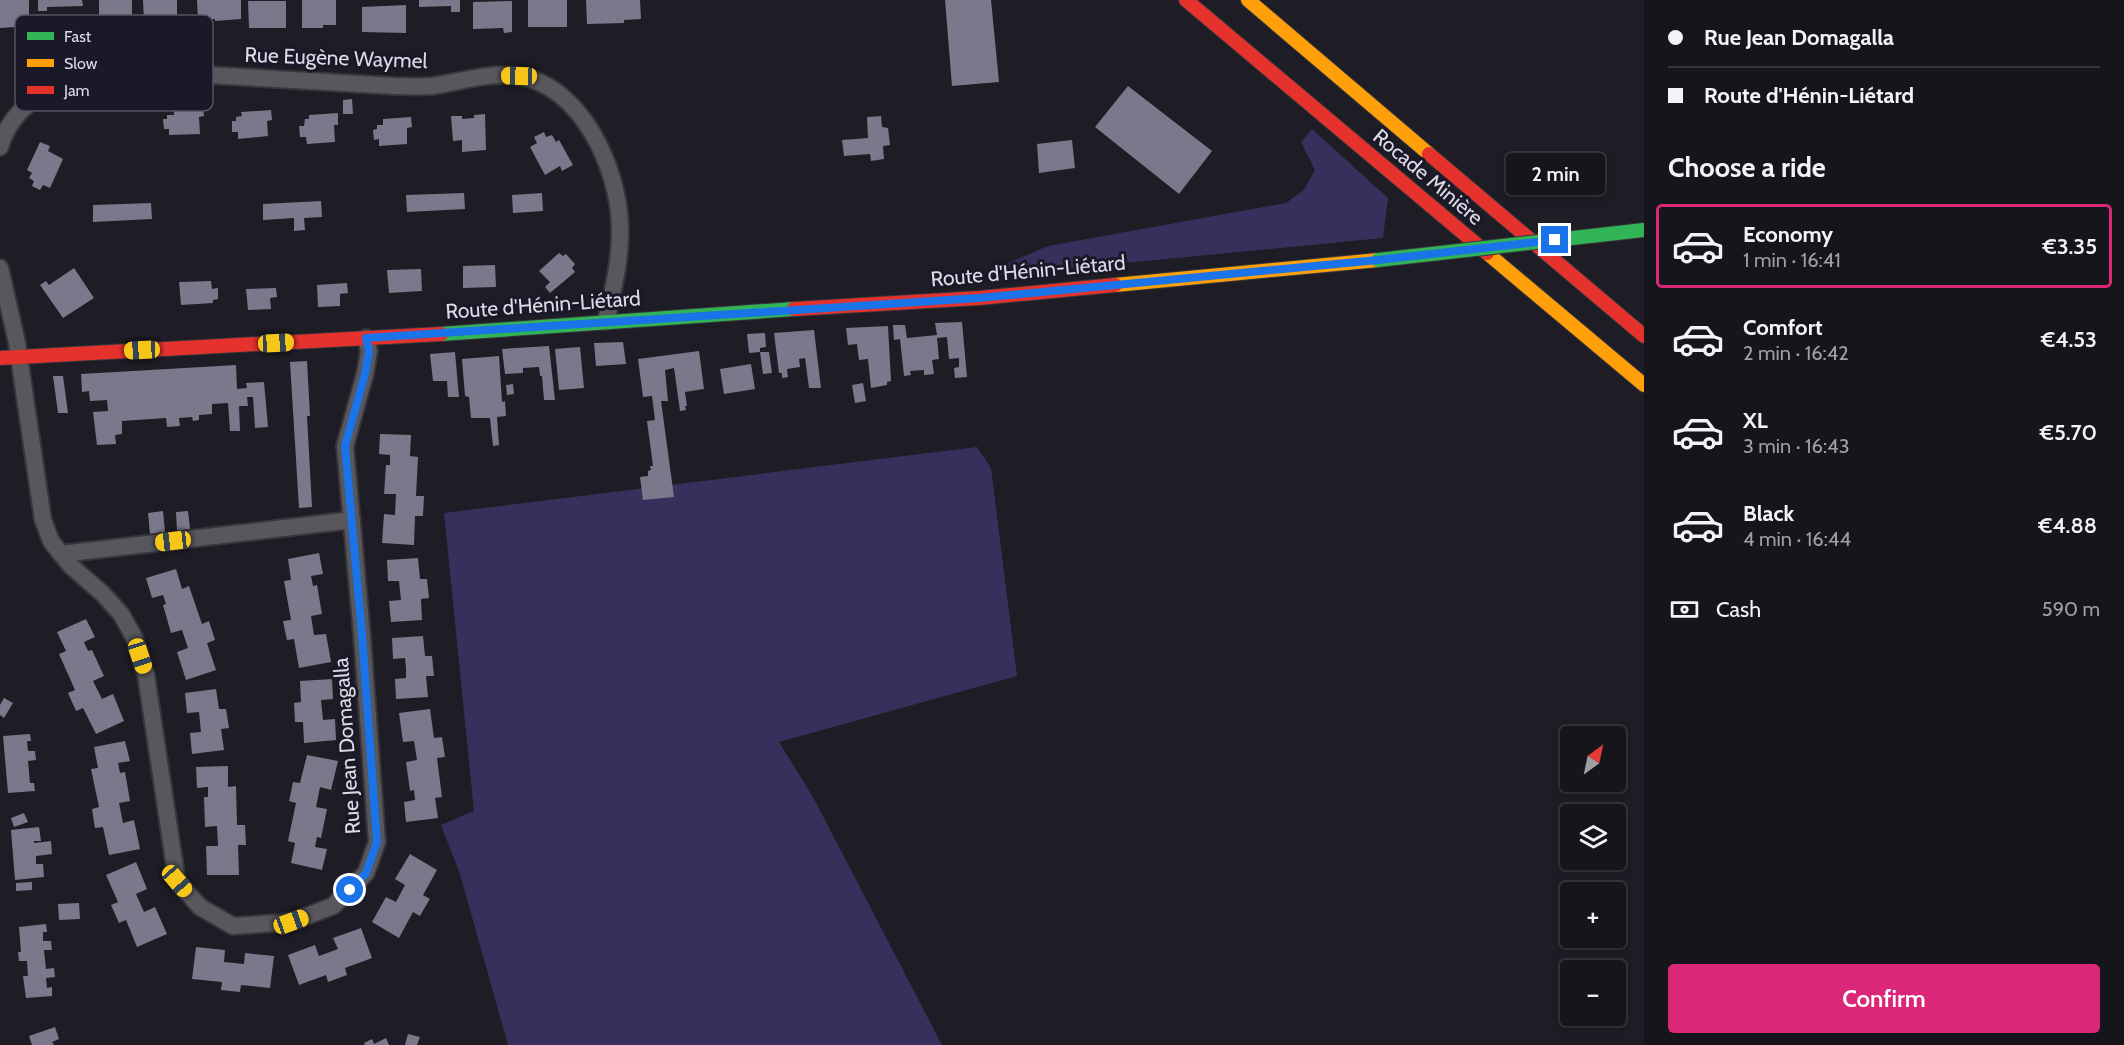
<!DOCTYPE html>
<html lang="en">
<head>
<meta charset="utf-8">
<style>
	:root { --surface:#16151b; --page:#232228; --text:#f1f3f6; --muted:#9e9fa3; --line:#35343a; --accent:#db2777 }
	body { margin:0; font-family:Cabin,sans-serif; background:var(--page); color:var(--text); height:100vh; display:flex; flex-direction:column; font-size:22px; white-space:nowrap }
	* { box-sizing:border-box; margin:0 }
	p { font-size:20px; color:var(--muted) }
	.icon { flex:none; width:33px; height:33px; fill:none; stroke:currentColor; stroke-width:2; stroke-linecap:round; stroke-linejoin:round }
	.map { position:relative; flex:1; overflow:hidden }
	.side { display:flex; flex-direction:column; background:var(--surface); width:480px }
	.side>* { flex:none }
	.guide { display:grid; align-content:center; height:132px; padding:0 24px; background:var(--surface) }
	.needle { width:39px; rotate:33deg }
	.tools { position:absolute; left:1560px; top:726px; display:grid; gap:12px }
	.tools a { display:grid; place-items:center; width:66px; height:66px; border-radius:6px; background:var(--surface); box-shadow:0 3px 9px #0003,0 0 0 2px var(--line); font-size:30px }
	.end { position:absolute; width:27px; height:27px; margin:-14px; border:8px solid #1a73e8; background:#fff; box-shadow:0 0 0 3px #fff }
	.from { border-radius:50% }
	.bubble { position:absolute; height:42px; border-radius:6px; background:var(--surface); box-shadow:0 3px 9px #0003,0 0 0 2px var(--line); font-size:20px; font-weight:600; line-height:42px; text-align:center }
	.car { position:absolute; width:18px; height:36px; margin:-18px -9px; border-radius:8px; box-shadow:0 0 4px 2px #0007; background:linear-gradient(#f5c518 24%,#345 0 40%,#f5c518 0 76%,#345 0 86%,#f5c518 0) }
	.guide b { display:flex; align-items:center; gap:21px; height:57px; font-size:22px }
	.guide b+b { border-top:2px solid var(--line) }
	.guide i { width:15px; height:15px; background:var(--text) }
	ul { padding:0; list-style:none }
	li { display:flex; align-items:center; gap:18px; height:84px; margin:0 12px 9px; padding:0 12px; border:3px solid transparent; border-radius:6px }
	li div { flex:1 }
	li b { display:block; font-size:22px }
	li em { font-style:normal; font-weight:600 }
	li.active { border-color:var(--accent) }
	li>.icon { width:54px; height:54px; stroke-width:1.5 }
	h2 { padding:0 24px; font-size:27px; line-height:72px }
	.pay { display:flex; align-items:center; gap:15px; height:66px; padding:0 24px; font-size:22px }
	.pay p { margin-inline-start:auto }
	.primary-button { display:flex; gap:12px; margin-top:auto; padding:12px 24px }
	.primary-button a { flex:1; height:69px; border-radius:6px; background:var(--accent); color:#fff; font-size:24px; font-weight:600; line-height:69px; text-align:center }
	main { display:flex; flex:1; min-height:0 }
	.map>svg:first-child { display:block }
</style>
</head>
<body>
<main>
<div class="map">
<svg width="1644" height="1045" viewBox="0 0 1644 1045">
	<rect width="100%" height="100%" fill="#1e1c24"/>
	<!-- green -->
	<path fill="#38305c" d="M1312 129 1388 198 1383 238 1001 275 999 267 1048 246 1286 203 1304 190 1315 170 1301 142Z
		M977 447 991 468 1017 676 779 742 813 797 942 1045H508L460 874 441 825 474 811 444 513Z"/>
	<!-- building -->
	<path fill="#7b788b" d="M0 0H29V26L0 28Z
		M38 0H82L83 6 47 7V11H38Z
		M99 0H132V21H99Z
		M143 0H177V22L144 21Z
		M197 0H241V19L215 21V19H198Z
		M302 0H336V25H323V28H302Z
		M419 0H460V12H451V6L419 7Z
		M528 0H567V27H528Z
		M586 0H640L641 19 624 20V23L587 24Z
		M945 0H991L999 82 952 86Z
		M248 1H286V28H249Z
		M512 1V32L504 33 503 28 473 29V2Z
		M406 5V33L362 32V7Z
		M1128 86 1212 151 1179 194 1095 127Z
		M352 99 353 114H343V100Z
		M203 109 204 116 199 117 200 134 169 135V129H164L163 119H167V115H174V111Z
		M271 110 272 120 267 121 268 136 238 139V132H232V121H236V117L242 116 241 112Z
		M338 113V125H334L335 142 307 144 306 137H300L299 126H304L305 119H309V115Z
		M485 114 486 150 462 152V140L453 141 451 116H462V119L474 118V115Z
		M881 116 882 127 888 128 890 145 883 146 884 159 871 161 870 154 844 156 842 140 868 138 867 117Z
		M411 117 412 127 407 128V144L379 146V139L374 140 373 130 377 129V125H383V119Z
		M544 132 546 137 552 135 556 142 559 140 573 165 562 171 560 166 545 175 530 147 537 143 534 137Z
		M1072 140 1075 168 1039 173 1037 144Z
		M40 142 50 146 48 151 63 159 50 188 43 185 40 190 32 186 34 181 29 178 32 173 27 170Z
		M464 193 465 209 407 212 406 195Z
		M542 193 543 211 513 213 512 195Z
		M321 201 322 217 304 218 305 230 294 231V218L263 220V204Z
		M151 203 152 219 93 222V205Z
		M559 253 563 256 566 254 575 264 572 268 575 272 550 293 545 287 550 282 539 271Z
		M495 265 496 287 463 288V266Z
		M74 268 94 298 63 318 40 285 46 281 49 285Z
		M421 269 422 291 389 293 387 270Z
		M211 281 212 289 218 288V299L213 300V303L181 305 179 282Z
		M347 283 348 293 340 294V306L318 307 317 285Z
		M276 288 277 297 270 298 271 309 248 310 246 289Z
		M962 322 967 377 955 378 954 368 959 367V358L949 359 947 337 937 338 939 359 932 360 934 374 924 375V370L910 371 911 375 904 376 900 339 894 340 893 325H905L907 338 937 335 935 323Z
		M888 326 891 381 887 382V385L871 388 868 359 859 360 857 344 848 345 846 328Z
		M814 330 821 388H809L805 358 799 359 800 367 787 369 788 377 782 378V373H779L774 333Z
		M765 333 766 347 760 348V352L749 353 747 334Z
		M623 342 626 364 596 366 594 343Z
		M549 346 555 400H544L542 376H540L539 367 523 368V373L505 374 502 349Z
		M580 347 584 388 559 390 555 349Z
		M699 351 704 389 685 392 687 406H685L686 410 680 411 674 368 665 370 668 401H661L674 497 643 500 640 477 648 476V471L651 470 650 466H653L647 421 655 420 652 396 643 397 638 359Z
		M455 352 459 397H448L447 381H433L430 354Z
		M760 352H769L772 373 763 374Z
		M499 356 502 402 505 401 506 416 497 417 499 445 493 446 490 418H471L469 397 465 396 462 359Z
		M307 361 310 416H307L312 507 299 508 290 362Z
		M751 364 755 389 724 394 720 369Z
		M236 365 237 389 247 388 246 383 264 382 268 427 255 428 253 397H247L248 406H239L240 431H230L228 403 212 404V414L199 415V420L193 421 192 417 179 418 180 426 167 427 166 418 122 421V434L115 435 116 444 97 445 93 412 108 411 107 400 90 401 89 391 82 392 81 374Z
		M53 376H63L68 413H58Z
		M863 383 866 401 855 403 852 385Z
		M513 384 514 394 507 395 506 385Z
		M380 434 411 435 410 456 418 457 416 496H424L423 516H415L414 545 382 543 384 514 395 515 396 494H384L386 465H390V455L379 454Z
		M163 511 165 532 150 534 148 513Z
		M188 511 190 529 177 531 176 512Z
		M319 553 323 574 311 576 313 586 317 585 322 614 311 616 314 635 326 634 331 662 299 668 294 639 287 640 285 631 283 621 291 620 284 581 291 580 288 559Z
		M418 558 420 579H427L429 598 421 599 422 620 391 622 389 601 401 600 399 581H388L387 560Z
		M176 569 182 589 189 586 202 624 209 621 215 640 207 643 216 670 186 680 177 652 188 648 182 630 171 633 163 605 166 604 163 595 152 598 146 578Z
		M86 619 95 637 84 642 88 651 92 650 104 676 93 681 102 699 113 694 124 721 96 734 83 708 76 711 68 693 75 690 59 654 66 651 57 632Z
		M423 636 425 656H432L434 676H426L428 697 396 699 395 679 406 678V668L405 658 393 659 392 638Z
		M332 679 333 699 321 700 323 720 335 719 336 740 304 743 303 722H295L294 703 301 702 300 681Z
		M216 689 219 709H226L229 728 221 729 224 750 192 754 190 733 201 732 199 712 187 713 185 693Z
		M4 698 13 703 4 718 0 715V705Z
		M430 709 434 738 442 737 445 757 437 758 442 797 435 798 438 818 406 822 404 802 415 800 414 790 410 791 406 762 417 760 414 741 403 742 399 713Z
		M30 734 31 741H27L28 751H35L36 760 28 761 30 783H34L35 791 8 793 3 736Z
		M125 741 130 761 118 763 120 773 125 772 130 801 119 803 123 823 134 820 140 849 109 855 103 827 95 828 92 809 99 807 91 769 98 768 94 747Z
		M307 755 338 761 331 790 320 787 316 807 327 809 321 838 317 837 315 847 327 849 322 870 291 863 295 843 288 841 296 803 289 801 291 792 293 782 300 783Z
		M228 766V787L236 786 237 825H245L246 845H238L239 875H207L206 846H218L217 826 205 827 204 797H208V787L197 788 196 767Z
		M24 813 28 822 14 827 11 818Z
		M39 827 41 841H34V843L51 841 52 854 36 856V864H43L44 877 15 880 11 830Z
		M410 854 437 870 423 895 430 899 425 907 420 916 413 912 399 938 372 922 386 897 396 902 405 885 395 879Z
		M136 862 147 889 136 894 144 912 155 907 167 934 137 947 126 920 119 923 111 905 118 902 106 875Z
		M32 882V890L16 891V883Z
		M79 903 80 919 59 920 58 904Z
		M46 924 47 932H43V941H51L52 950H44L46 969 54 968 55 977 46 978 47 988 52 987V996L26 998 23 976H28L27 961H19L18 952H21L19 927Z
		M361 928 372 958 345 968 347 975 328 982 326 975 299 985 288 955 315 945 319 956 338 949 333 938Z
		M196 947 225 950 224 962 244 964 245 953 274 956 270 988 241 985 240 992 221 990 222 982 192 979Z
		M55 1027 59 1039 52 1042 54 1045H32L29 1036Z
		M408 1034 420 1037 417 1045H405Z
		M386 1038 389 1045H365L364 1043 372 1039 374 1044Z"/>
	<g fill="none" stroke-linecap="round" stroke-linejoin="round">
		<defs>
			<path id="street" d="M0 147C13 100 62 80 105 69L395 86C407 86 420 87 432 86 460 82 488 72 517 76 581 84 619 169 620 227 621 259 613 290 606 321
				M0 268 17 343 43 520 51 541 61 554 71 566 103 594 121 614 134 637 146 675 177 881 200 907 233 926 291 922 333 906 366 873 377 842 362 635 345 446 365 374 369 351 366 338
				M61 554 352 520"/>
			<path id="fast" d="M441 334 794 309"/>
			<path id="slow" d="M1248 0 1429 154
				M1487 253 1644 385
				M1115 285 1378 260"/>
			<path id="jam" d="M1186 0 1487 253
				M1429 154 1644 336
				M794 309 979 298 1115 285
				M0 358 441 334"/>
		</defs>
		<!-- street casing -->
		<use href="#street" stroke="#36363c" stroke-width="20"/>
		<!-- fast casing -->
		<use href="#fast" stroke="#36363c" stroke-width="16"/>
		<!-- slow casing -->
		<use href="#slow" stroke="#36363c" stroke-width="16"/>
		<!-- jam casing -->
		<use href="#jam" stroke="#36363c" stroke-width="16"/>
		<!-- street -->
		<use href="#street" stroke="#57575c" stroke-width="16"/>
		<!-- fast -->
		<use href="#fast" stroke="#30b455" stroke-width="14"/>
		<!-- slow -->
		<use href="#slow" stroke="#ff9f0a" stroke-width="14"/>
		<!-- jam -->
		<use href="#jam" stroke="#e5322d" stroke-width="14"/>
		<defs>
			<path id="fast-bridge" d="M1378 260 1644 230"/>
		</defs>
		<!-- fast-bridge casing -->
		<use href="#fast-bridge" stroke="#36363c" stroke-width="16" stroke-linecap="butt"/>
		<!-- fast-bridge -->
		<use href="#fast-bridge" stroke="#30b455" stroke-width="14"/>
	</g>
	<g fill="none" stroke-linecap="round" stroke-linejoin="round">
		<!-- route -->
		<path stroke="#1a73e8" stroke-width="8" d="M350 890 366 873 377 842 362 635 345 446 365 374 369 351 366 338 979 298 1378 260 1555 240"/>
	</g>
	<g text-anchor="middle" stroke-width="6" stroke-linejoin="round" paint-order="stroke">
		<!-- street labels -->
		<g font-size="21" fill="#dcdbe6" stroke="#1b1928">
			<text transform="translate(336 58) rotate(2)" y="7">Rue Eugène Waymel</text>
			<text transform="translate(1428 177) rotate(40)" y="7">Rocade Minière</text>
			<text transform="translate(1028 271) rotate(-5)" y="7">Route d'Hénin-Liétard</text>
			<text transform="translate(543 305) rotate(-4)" y="7">Route d'Hénin-Liétard</text>
			<text transform="translate(347 746) rotate(-94)" y="7">Rue Jean Domagalla</text>
		</g>
	</g>
	<!-- legend -->
	<rect x="15" y="15" width="198" height="96" rx="9" fill="#1b1928" stroke="#555361" stroke-width="1.5"/>
	<rect x="27" y="32" width="27" height="8" fill="#30b455"/>
	<rect x="27" y="59" width="27" height="8" fill="#ff9f0a"/>
	<rect x="27" y="86" width="27" height="8" fill="#e5322d"/>
	<g font-size="16" fill="#dcdbe6">
		<text x="64" y="42">Fast</text>
		<text x="64" y="69">Slow</text>
		<text x="64" y="96">Jam</text>
	</g>
</svg>
<div class="tools">
<a><svg class="needle" viewBox="-14 -14 28 28"><path d="M0-13l5 13h-10z" fill="#e53935"/><path d="M0 13l5-13h-10z" fill="#9e9fa3"/></svg></a>
<a><svg class="icon" aria-label="layers" viewBox="0 0 24 24"><path d="M12 4l9 5-9 5-9-5zM3 14l9 5 9-5"/></svg></a>
<a>+</a>
<a>−</a>
</div>
<i class="end from" style="left:350px;top:890px"></i>
<i class="end" style="left:1555px;top:240px"></i>
<div class="bubble" style="left:1506px;top:153px;width:99px">2 min</div>
<i class="car" style="left:519px;top:76px;rotate:271deg"></i>
<i class="car" style="left:276px;top:343px;rotate:87deg"></i>
<i class="car" style="left:142px;top:350px;rotate:267deg"></i>
<i class="car" style="left:173px;top:541px;rotate:263deg"></i>
<i class="car" style="left:140px;top:656px;rotate:162deg"></i>
<i class="car" style="left:177px;top:881px;rotate:139deg"></i>
<i class="car" style="left:291px;top:922px;rotate:70deg"></i>
</div>
<section class="side">
<div class="guide">
<b><i class="from"></i>Rue Jean Domagalla</b>
<b><i></i>Route d'Hénin-Liétard</b>
</div>
<h2>Choose a ride</h2>
<ul>
<li class="active"><svg class="icon" aria-label="car" viewBox="0 0 24 24"><path d="M5 17H2v-5l4-1 3-4h7l3 4 3 1v5h-3M9 17h6M6 11h13"/><circle cx="7" cy="17" r="2"/><circle cx="17" cy="17" r="2"/></svg><div><b>Economy</b><p>1 min · 16:41</p></div><em>€3.35</em></li>
<li><svg class="icon" aria-label="car" viewBox="0 0 24 24"><path d="M5 17H2v-5l4-1 3-4h7l3 4 3 1v5h-3M9 17h6M6 11h13"/><circle cx="7" cy="17" r="2"/><circle cx="17" cy="17" r="2"/></svg><div><b>Comfort</b><p>2 min · 16:42</p></div><em>€4.53</em></li>
<li><svg class="icon" aria-label="car" viewBox="0 0 24 24"><path d="M5 17H2v-5l4-1 3-4h7l3 4 3 1v5h-3M9 17h6M6 11h13"/><circle cx="7" cy="17" r="2"/><circle cx="17" cy="17" r="2"/></svg><div><b>XL</b><p>3 min · 16:43</p></div><em>€5.70</em></li>
<li><svg class="icon" aria-label="car" viewBox="0 0 24 24"><path d="M5 17H2v-5l4-1 3-4h7l3 4 3 1v5h-3M9 17h6M6 11h13"/><circle cx="7" cy="17" r="2"/><circle cx="17" cy="17" r="2"/></svg><div><b>Black</b><p>4 min · 16:44</p></div><em>€4.88</em></li>
</ul>
<div class="pay"><svg class="icon" aria-label="cash" viewBox="0 0 24 24"><path d="M3 7h18v10H3z"/><circle cx="12" cy="12" r="2"/></svg>Cash<p>590 m</p></div>
<div class="primary-button"><a>Confirm</a></div>
</section>
</main>
</body>
</html>
